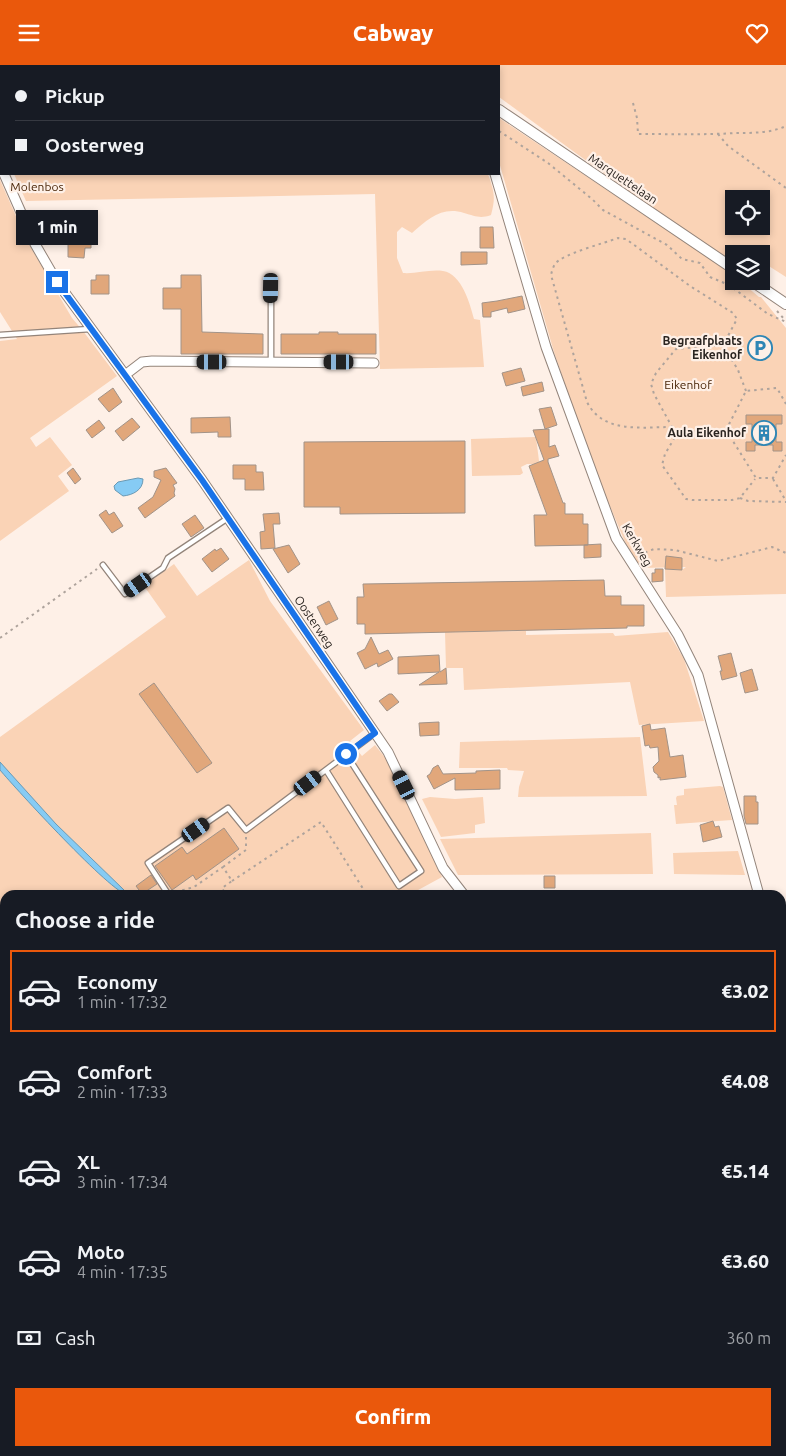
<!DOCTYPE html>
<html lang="en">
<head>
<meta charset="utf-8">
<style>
	:root { --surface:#171b24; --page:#20242c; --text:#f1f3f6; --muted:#9ea1a6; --line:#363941; --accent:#ea580c }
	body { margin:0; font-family:Ubuntu,sans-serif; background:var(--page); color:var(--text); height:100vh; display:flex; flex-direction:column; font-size:19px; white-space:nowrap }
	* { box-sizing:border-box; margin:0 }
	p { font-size:16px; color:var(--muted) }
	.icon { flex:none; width:28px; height:28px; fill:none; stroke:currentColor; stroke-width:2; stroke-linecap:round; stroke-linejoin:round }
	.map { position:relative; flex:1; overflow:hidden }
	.panel { position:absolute; left:0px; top:825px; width:786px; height:566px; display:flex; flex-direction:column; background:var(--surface); border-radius:15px 15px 0 0; box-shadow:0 2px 8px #0003 }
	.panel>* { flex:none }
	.guide { position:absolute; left:0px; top:0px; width:500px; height:110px; box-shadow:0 2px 8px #0003; display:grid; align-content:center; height:110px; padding:0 15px; background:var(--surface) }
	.controls { position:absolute; left:725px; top:125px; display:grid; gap:10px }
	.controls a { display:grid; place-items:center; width:45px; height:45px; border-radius:0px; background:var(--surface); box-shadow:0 2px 8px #0003; font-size:25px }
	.end { position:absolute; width:22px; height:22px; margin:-11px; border:6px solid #1a73e8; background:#fff; box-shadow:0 0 0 2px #fff }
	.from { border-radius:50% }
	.bubble { position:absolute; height:35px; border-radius:0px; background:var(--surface); box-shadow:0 2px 8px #0003; font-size:16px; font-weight:800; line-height:35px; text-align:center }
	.car { position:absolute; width:15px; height:30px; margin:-15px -8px; border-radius:6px; box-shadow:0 0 4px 1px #0007; background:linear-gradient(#222 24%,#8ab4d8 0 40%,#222 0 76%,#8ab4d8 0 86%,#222 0) }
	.guide b { display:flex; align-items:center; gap:18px; height:48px; font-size:19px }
	.guide b+b { border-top:1px solid var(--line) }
	.guide i { width:12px; height:12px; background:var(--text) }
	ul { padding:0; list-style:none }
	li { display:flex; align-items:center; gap:15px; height:82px; margin:0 10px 8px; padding:0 5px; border:2px solid transparent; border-radius:0px }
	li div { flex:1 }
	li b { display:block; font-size:19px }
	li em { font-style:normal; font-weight:800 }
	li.current { border-color:var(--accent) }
	li>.icon { width:45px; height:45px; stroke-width:1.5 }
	h2 { padding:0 15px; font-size:22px; line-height:60px }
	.pay { display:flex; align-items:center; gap:12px; height:55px; padding:0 15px; font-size:19px }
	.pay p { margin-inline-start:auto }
	.cta { display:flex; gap:10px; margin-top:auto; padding:10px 15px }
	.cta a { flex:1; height:58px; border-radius:0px; background:var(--accent); color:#fff; font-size:20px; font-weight:800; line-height:58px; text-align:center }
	header { display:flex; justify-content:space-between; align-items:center; height:65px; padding:0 15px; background:var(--accent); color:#fff; font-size:22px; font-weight:800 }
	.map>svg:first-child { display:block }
</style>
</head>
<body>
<header><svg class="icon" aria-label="menu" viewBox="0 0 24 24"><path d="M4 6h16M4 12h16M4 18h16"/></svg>Cabway<svg class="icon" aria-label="heart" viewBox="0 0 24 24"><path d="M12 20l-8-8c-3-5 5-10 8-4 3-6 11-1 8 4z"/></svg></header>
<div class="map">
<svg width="786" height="1391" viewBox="0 0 786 1391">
	<rect width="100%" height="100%" fill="#fef0e7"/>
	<!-- green -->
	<path fill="#fad3b6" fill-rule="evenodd" d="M0 0H448V1H1V79Z
		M475 0H786V212L764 198 768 207 767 216 761 213V189H734V197C653 146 576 88 499 32V1ZM734 134H761V161H734Z
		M499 53 712 195 734 211V216H740L759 232H761L786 263V529L666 532 665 504 682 505 686 502 641 503 625 477 602 422 581 367 554 287 499 97Z
		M14 109H488C494 126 496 132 491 150 480 154 475 151 464 148 442 141 428 154 412 168L402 162 397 167V193L403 208C416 209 430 204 443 206 462 209 470 239 474 254L480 255 484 302 380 304 375 129 26 136Z
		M0 115 27 176 72 253 83 266 117 311 30 373 36 382 50 372 72 400 58 411 69 426 0 476V276L17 274 0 247Z
		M536 372 540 404 536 405 533 399H527L521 402 523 408 520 410 472 411 471 374Z
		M249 495 270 536 364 665 350 676 362 691 375 680 387 695 442 812 409 830H5V1037L0 1038V672L166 552 144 521 174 499 197 531Z
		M526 566V570L613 568 615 571 668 567 684 594 704 656 639 660 630 617 464 625 463 603H446L445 567Z
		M640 672 647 731 518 732 519 722 524 706 508 705 507 703H459L460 677Z
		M720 721 723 722 732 755 676 759 674 740H677L676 733 677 731 684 730V724Z
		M430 732 455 734 483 732 485 758 475 760V768L441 772 422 734Z
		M651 768 653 809 458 810 440 774Z
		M738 786 745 810 674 809 673 788Z
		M781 944H784L786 948V1022H781Z
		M5 1042V1243L0 1244V1043Z
		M781 1148H786V1243L781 1241Z
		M0 1358 5 1362V1386H35L41 1391H0Z
		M138 1386H171L177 1391H144Z
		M259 1386H296C286 1391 268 1391 259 1386Z"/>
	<!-- water -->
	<path fill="#86cbf4" stroke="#6a99b4" d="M138 413 143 414C143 425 133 430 123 431L115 425 114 421 118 417Z
		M0 697 56 759 124 825 128 830C112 829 15 723 0 705Z"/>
	<!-- building -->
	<path fill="#e1a77b" stroke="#a29388" d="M73 147 74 157 57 158V148Z
		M480 162H493L494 183H480Z
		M82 173 91 174V183H85L84 193 68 192V178L82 179Z
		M461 187H487V199L461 200Z
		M96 210H109V229H91V215H96Z
		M181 210H201L202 267 263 269V289H181V244H163V223H181Z
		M522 231 525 244 508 248 507 243 491 247V252H483L482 238 497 236Z
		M319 267H338V269H376V289H281V269H319Z
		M521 303 525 316 506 321 502 308Z
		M542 317 544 326 523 331 521 322Z
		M113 323 122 337 109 347 98 334Z
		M551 342 557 360 545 364 539 344Z
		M746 350H782V359H776V377H782V386H773V380H755V386H746V377H752V359H746Z
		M230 352 231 372H218V367L191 368V353Z
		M132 353 140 362 123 376 115 366Z
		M99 355 105 363 92 373 86 365Z
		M549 364V382L555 380 559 391 548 394V397L563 438H565V449H583V459H588V480L535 481 534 450H547L529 401 544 395 533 365Z
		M465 376V448L340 449V442H304V377Z
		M233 400H256V407H263L264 425H245V414H233Z
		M73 403 81 414 75 419 67 408Z
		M166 403 177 418 173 420 175 424 174 428 175 431 145 453 138 443 153 432 161 415 154 412V406Z
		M106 445 109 450 114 447 123 461 112 468 99 450Z
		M279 448 280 459H273L275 483 261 484 260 467 265 466 263 449Z
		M195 450 204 463 191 472 182 459Z
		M601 479V492L584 493V480Z
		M289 480 300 499 288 508 273 484Z
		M221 483 229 494 212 507 202 494 215 484 216 486Z
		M666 491 682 493V505L665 504Z
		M655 504H663V516L652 517V508H655Z
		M604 515 605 531H621V540H644V561H627V563L365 569V559H357V532H364L363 519Z
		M329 536 338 554 326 560 317 542Z
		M371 572 379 589 388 585 393 594 378 602 377 598 365 604 357 588 365 584Z
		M731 588 737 611 722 615 720 606H722L718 591Z
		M439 590 440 607 446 603 447 619 419 620 439 607 398 609V592Z
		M752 604 758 625 745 628 740 608Z
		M154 618 212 698 197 708 139 629Z
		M389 629H392L399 637 387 646 379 636Z
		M439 657V670L420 671 419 658Z
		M650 659 651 665 665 663 670 692 683 690 686 712 660 715V712L658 713V710L654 707 653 702 659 696 658 682 650 683 649 680 645 681 642 661Z
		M438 700 443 709 476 708V706L500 705V724L455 725V713L434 724 427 711 430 709 433 703Z
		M744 731H756V737H758V759H746L744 751Z
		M713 756 715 762 719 761 722 772 703 777 700 760Z
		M224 763 239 784 196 815 193 810 172 825 155 801 182 782 187 789Z
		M151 810 157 819 142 829 136 821Z
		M544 811H555V823H544Z"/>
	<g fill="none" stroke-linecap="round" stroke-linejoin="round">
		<defs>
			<path id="service" d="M0 270 90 264
				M271 297V223
				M103 500 125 529 163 503 168 493 228 453
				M326 705 399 821 421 806 346 689
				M164 830 168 829 148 798 228 743 246 765 375 668
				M0 919 5 916
				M0 951 5 960
				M781 985H786
				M781 1096 786 1097
				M177 1386 182 1391
				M229 1386 235 1391
				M420 1386 427 1391
				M326 1391 333 1386
				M463 1391 466 1386
				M488 1391 490 1386"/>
			<path id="minor" d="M0 99 1 102
				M4 109 35 179 57 217 202 415 388 687 443 803 464 830
				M495 109 546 282 616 473 678 570 698 610 759 830
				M125 310 142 297 152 296 374 298
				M781 912 786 926
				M698 1386 703 1391"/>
			<path id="tertiary" d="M432 0 434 1
				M447 1 448 0
				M499 45 734 204
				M752 216 786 239"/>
		</defs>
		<!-- service casing -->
		<use href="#service" stroke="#93847a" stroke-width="7"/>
		<!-- minor casing -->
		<use href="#minor" stroke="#93847a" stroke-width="11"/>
		<!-- tertiary casing -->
		<use href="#tertiary" stroke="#93847a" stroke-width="12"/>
		<!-- path -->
		<path stroke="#aea39c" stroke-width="2" stroke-dasharray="2.5 4" stroke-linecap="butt" d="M368 0 370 1
			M633 38 637 53 638 69C671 69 704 70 736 68 753 68 771 68 786 61
			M499 66 548 98 592 134 603 145 667 180 682 194 700 198 710 212 729 220 768 249 786 257
			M718 69 728 81 786 123
			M777 246 785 255
			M746 326 738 305 723 280 676 284 656 308 651 319 654 329 672 362 678 367 726 365 756 413H773L786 390
			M672 362C642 362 603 369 587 337L551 210C552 206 553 202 555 199 562 189 605 178 618 173L626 174 690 221 733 248 737 254 723 280
			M726 365 746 326 777 323 786 339
			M678 367 665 389 662 400 686 434 692 435H732L740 433 755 414
			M773 414 786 436
			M740 433 748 436 786 437
			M639 490 654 484 675 485 718 496 772 482 786 488
			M0 573 97 504
			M223 802 246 785V771
			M232 816 321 757 367 830
			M176 827 194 822 223 802 232 816 222 823 226 830
			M0 1256 5 1255
			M781 1385 786 1370
			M779 1391 781 1386
			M783 1391 786 1383"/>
		<!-- service -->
		<use href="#service" stroke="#fff" stroke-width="4.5"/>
		<!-- minor -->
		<use href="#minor" stroke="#fff" stroke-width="9"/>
		<!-- tertiary -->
		<use href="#tertiary" stroke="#fff" stroke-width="10"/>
	</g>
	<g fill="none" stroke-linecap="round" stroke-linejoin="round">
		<!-- route -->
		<path stroke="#1a73e8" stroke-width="6" d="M57 217 202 415 375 668 346 689"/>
	</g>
	<!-- icons -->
	<defs>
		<symbol id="parking-ring" viewBox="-11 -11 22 22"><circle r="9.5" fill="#fef0e7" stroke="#2e86b5" stroke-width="1.5"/><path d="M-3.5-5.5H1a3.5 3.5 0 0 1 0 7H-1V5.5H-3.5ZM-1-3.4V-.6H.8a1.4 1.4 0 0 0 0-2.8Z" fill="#2e86b5"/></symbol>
		<symbol id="building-ring" viewBox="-11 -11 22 22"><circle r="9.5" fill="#fef0e7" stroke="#2e86b5" stroke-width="1.5"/><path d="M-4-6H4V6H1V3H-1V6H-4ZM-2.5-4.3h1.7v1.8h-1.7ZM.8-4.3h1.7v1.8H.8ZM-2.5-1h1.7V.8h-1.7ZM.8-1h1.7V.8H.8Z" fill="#2e86b5"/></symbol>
	</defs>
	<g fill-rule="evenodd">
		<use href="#parking-ring" x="746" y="269" width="28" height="28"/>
		<use href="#building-ring" x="750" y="354" width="28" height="28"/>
	</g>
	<g text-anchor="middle" stroke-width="4.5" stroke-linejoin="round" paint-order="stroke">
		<!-- street labels -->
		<g font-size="12" fill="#2a2420" stroke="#fef0e7">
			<text transform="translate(623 114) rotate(34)" y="4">Marquettelaan</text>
			<text transform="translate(637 480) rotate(60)" y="4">Kerkweg</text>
			<text transform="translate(314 557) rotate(56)" y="4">Oosterweg</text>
		</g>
		<!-- park labels -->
		<g font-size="12" fill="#441f00" stroke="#fef0e7">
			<text x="37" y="126">Molenbos</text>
			<text x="688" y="324">Eikenhof</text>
		</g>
		<!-- poi labels -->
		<g font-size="12" font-weight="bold" fill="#2a2420" stroke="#fef0e7" text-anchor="end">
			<text x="742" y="280">Begraafplaats<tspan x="742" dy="14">Eikenhof</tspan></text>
			<text x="746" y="372">Aula Eikenhof</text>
		</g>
	</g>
</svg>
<div class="controls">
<a><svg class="icon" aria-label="locate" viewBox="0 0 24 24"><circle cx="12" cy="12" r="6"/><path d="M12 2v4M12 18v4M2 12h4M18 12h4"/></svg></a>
<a><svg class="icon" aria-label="layers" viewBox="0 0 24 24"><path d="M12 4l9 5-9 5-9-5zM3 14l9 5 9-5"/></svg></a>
</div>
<i class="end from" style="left:346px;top:689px"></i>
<i class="end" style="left:57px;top:217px"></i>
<div class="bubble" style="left:16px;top:145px;width:82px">1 min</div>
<i class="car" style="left:271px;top:223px;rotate:181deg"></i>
<i class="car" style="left:212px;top:297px;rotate:270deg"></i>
<i class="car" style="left:339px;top:297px;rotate:270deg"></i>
<i class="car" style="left:138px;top:520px;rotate:235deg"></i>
<i class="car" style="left:308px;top:718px;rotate:53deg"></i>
<i class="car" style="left:404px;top:720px;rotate:334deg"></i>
<i class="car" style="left:196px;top:765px;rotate:55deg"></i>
<div class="guide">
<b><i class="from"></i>Pickup</b>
<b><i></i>Oosterweg</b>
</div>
<section class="panel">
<h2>Choose a ride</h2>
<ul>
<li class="current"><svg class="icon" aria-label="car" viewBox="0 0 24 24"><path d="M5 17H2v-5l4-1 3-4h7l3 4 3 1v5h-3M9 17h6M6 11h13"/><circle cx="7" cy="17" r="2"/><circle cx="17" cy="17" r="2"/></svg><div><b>Economy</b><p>1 min · 17:32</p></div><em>€3.02</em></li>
<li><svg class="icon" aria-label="car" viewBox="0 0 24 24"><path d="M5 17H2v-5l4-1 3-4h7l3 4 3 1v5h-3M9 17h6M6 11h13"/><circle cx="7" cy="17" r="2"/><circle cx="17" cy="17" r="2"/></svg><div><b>Comfort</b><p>2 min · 17:33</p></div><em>€4.08</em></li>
<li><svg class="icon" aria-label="car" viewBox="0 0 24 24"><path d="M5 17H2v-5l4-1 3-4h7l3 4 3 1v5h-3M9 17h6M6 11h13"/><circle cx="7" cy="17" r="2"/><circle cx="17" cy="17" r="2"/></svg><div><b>XL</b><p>3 min · 17:34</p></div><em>€5.14</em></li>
<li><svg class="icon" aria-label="car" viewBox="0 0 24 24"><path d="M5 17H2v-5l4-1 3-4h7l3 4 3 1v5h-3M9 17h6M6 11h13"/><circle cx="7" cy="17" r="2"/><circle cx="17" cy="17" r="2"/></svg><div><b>Moto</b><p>4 min · 17:35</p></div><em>€3.60</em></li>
</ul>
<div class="pay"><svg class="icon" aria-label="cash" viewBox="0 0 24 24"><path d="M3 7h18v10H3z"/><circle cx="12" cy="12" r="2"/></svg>Cash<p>360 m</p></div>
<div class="cta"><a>Confirm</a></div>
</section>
</div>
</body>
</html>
